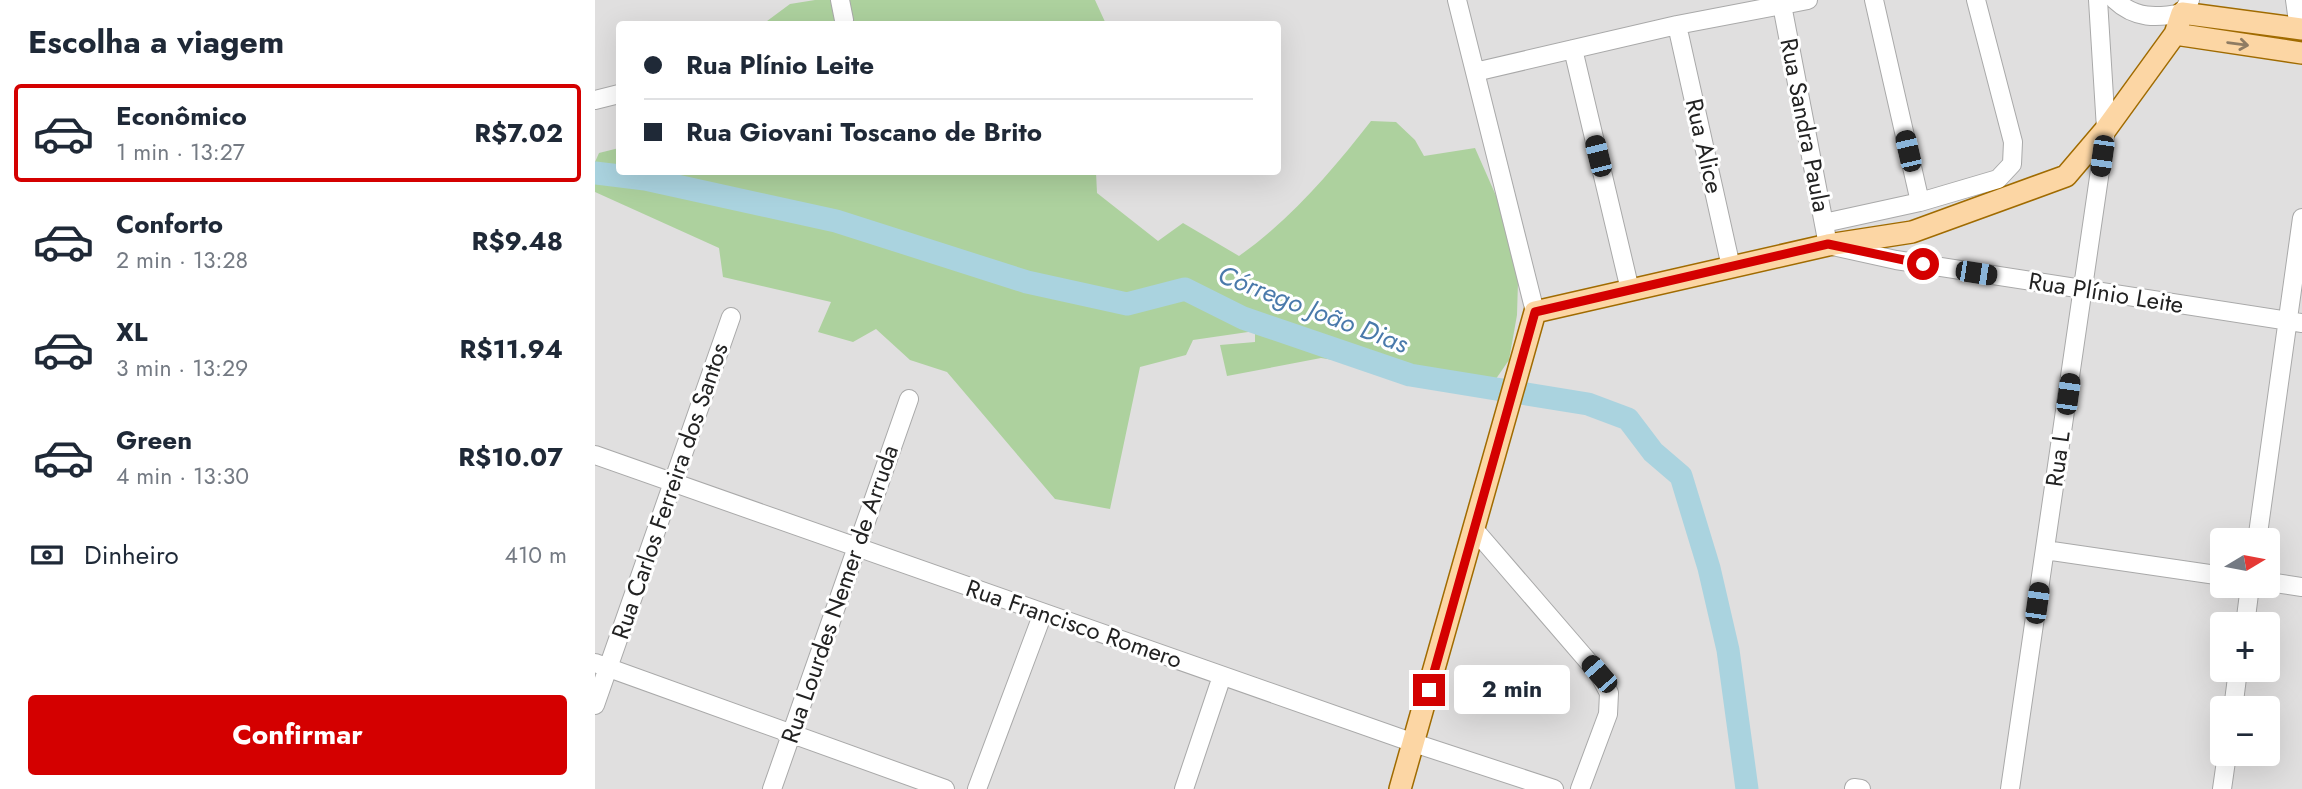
<!DOCTYPE html>
<html lang="pt">
<head>
<meta charset="utf-8">
<style>
	:root { --surface:#fff; --page:#f6f6f7; --text:#1f2937; --muted:#747a83; --line:#e0e1e3; --accent:#d40000 }
	body { margin:0; font-family:Jost,sans-serif; background:var(--page); color:var(--text); height:100vh; display:flex; flex-direction:column; font-size:26px; white-space:nowrap }
	* { box-sizing:border-box; margin:0 }
	p { font-size:23px; color:var(--muted) }
	.icon { flex:none; width:38px; height:38px; fill:none; stroke:currentColor; stroke-width:2; stroke-linecap:round; stroke-linejoin:round }
	.map { position:relative; flex:1; overflow:hidden }
	.drawer { display:flex; flex-direction:column; background:var(--surface); width:595px }
	.drawer>* { flex:none }
	.top-card { position:absolute; left:21px; top:21px; width:665px; height:154px; border-radius:7px; box-shadow:0 7px 28px #0002; display:grid; align-content:center; height:154px; padding:0 28px; background:var(--surface) }
	.needle { width:46px; rotate:80deg }
	.fabs { position:absolute; left:1615px; top:528px; display:grid; gap:14px }
	.fabs a { display:grid; place-items:center; width:70px; height:70px; border-radius:7px; background:var(--surface); box-shadow:0 7px 28px #0002; font-size:35px }
	.end { position:absolute; width:32px; height:32px; margin:-16px; border:9px solid #d40000; background:#fff; box-shadow:0 0 0 4px #fff }
	.from { border-radius:50% }
	.bubble { position:absolute; height:49px; border-radius:7px; background:var(--surface); box-shadow:0 7px 28px #0002; font-size:23px; font-weight:700; line-height:49px; text-align:center }
	.car { position:absolute; width:21px; height:42px; margin:-21px -10px; border-radius:9px; box-shadow:0 0 5px 2px #0007; background:linear-gradient(#222 24%,#8ab4d8 0 40%,#222 0 76%,#8ab4d8 0 86%,#222 0) }
	.top-card b { display:flex; align-items:center; gap:24px; height:66px; font-size:26px }
	.top-card b+b { border-top:2px solid var(--line) }
	.top-card i { width:18px; height:18px; background:var(--text) }
	ul { padding:0; list-style:none }
	li { display:flex; align-items:center; gap:21px; height:98px; margin:0 14px 10px; padding:0 14px; border:4px solid transparent; border-radius:7px }
	li div { flex:1 }
	li b { display:block; font-size:26px }
	li em { font-style:normal; font-weight:700 }
	li.on { border-color:var(--accent) }
	li>.icon { width:63px; height:63px; stroke-width:1.5 }
	h2 { padding:0 28px; font-size:32px; line-height:84px }
	.pay { display:flex; align-items:center; gap:18px; height:77px; padding:0 28px; font-size:26px }
	.pay p { margin-inline-start:auto }
	.action { display:flex; gap:14px; margin-top:auto; padding:14px 28px }
	.action a { flex:1; height:80px; border-radius:7px; background:var(--accent); color:#fff; font-size:28px; font-weight:700; line-height:80px; text-align:center }
	main { display:flex; flex:1; min-height:0 }
	.map>svg:first-child { display:block }
</style>
</head>
<body>
<main>
<section class="drawer">
<h2>Escolha a viagem</h2>
<ul>
<li class="on"><svg class="icon" aria-label="car" viewBox="0 0 24 24"><path d="M5 17H2v-5l4-1 3-4h7l3 4 3 1v5h-3M9 17h6M6 11h13"/><circle cx="7" cy="17" r="2"/><circle cx="17" cy="17" r="2"/></svg><div><b>Econômico</b><p>1 min · 13:27</p></div><em>R$7.02</em></li>
<li><svg class="icon" aria-label="car" viewBox="0 0 24 24"><path d="M5 17H2v-5l4-1 3-4h7l3 4 3 1v5h-3M9 17h6M6 11h13"/><circle cx="7" cy="17" r="2"/><circle cx="17" cy="17" r="2"/></svg><div><b>Conforto</b><p>2 min · 13:28</p></div><em>R$9.48</em></li>
<li><svg class="icon" aria-label="car" viewBox="0 0 24 24"><path d="M5 17H2v-5l4-1 3-4h7l3 4 3 1v5h-3M9 17h6M6 11h13"/><circle cx="7" cy="17" r="2"/><circle cx="17" cy="17" r="2"/></svg><div><b>XL</b><p>3 min · 13:29</p></div><em>R$11.94</em></li>
<li><svg class="icon" aria-label="car" viewBox="0 0 24 24"><path d="M5 17H2v-5l4-1 3-4h7l3 4 3 1v5h-3M9 17h6M6 11h13"/><circle cx="7" cy="17" r="2"/><circle cx="17" cy="17" r="2"/></svg><div><b>Green</b><p>4 min · 13:30</p></div><em>R$10.07</em></li>
</ul>
<div class="pay"><svg class="icon" aria-label="cash" viewBox="0 0 24 24"><path d="M3 7h18v10H3z"/><circle cx="12" cy="12" r="2"/></svg>Dinheiro<p>410 m</p></div>
<div class="action"><a>Confirmar</a></div>
</section>
<div class="map">
<svg width="1707" height="789" viewBox="0 0 1707 789">
	<rect width="100%" height="100%" fill="#f2efe9"/>
	<!-- residential -->
	<path fill="#e0dfdf" fill-rule="evenodd" d="M0 0H1707V789H0ZM24 24H682V172H24ZM1628 541H1673V586H1628ZM1628 625H1673V670H1628ZM1628 709H1673V754H1628Z"/>
	<!-- forest -->
	<path fill="#add19e" d="M220 0H500L511 24H168L195 4Z
		M776 121 801 122 820 140 829 156 880 148 924 248 922 315 914 360 894 389 873 390 834 386 770 365 726 358 632 376 625 345 660 342V331L598 340 591 355 545 367 515 509 460 499 352 372 315 360 281 329 258 342 223 332 236 302 128 277 124 248 0 192V162L4 153 24 148V172H501L502 193 563 241 588 223 644 256C696 219 737 171 776 121Z"/>
	<g fill="none" stroke-linecap="round" stroke-linejoin="round">
		<!-- river -->
		<path stroke="#aad3df" stroke-width="23" d="M0 173 50 179 241 221 432 282 532 304 590 289 648 318 815 375 993 404 1033 419 1058 452 1086 476 1114 568 1133 650 1152 789"/>
		<defs>
			<path id="minor" d="M245 0 249 20
				M862 0 940 312
				M1520 0C1540 19 1562 18 1587 13L1595 0
				M1700 0 1704 29
				M1187 5 1233 245 1301 260 1707 323
				M1082 25 1136 267
				M978 49 1035 290
				M880 72 1082 25 1213 0
				M0 100 24 94
				M1325 202 1403 179 1417 164 1418 142 1381 0
				M1229 223 1325 202 1279 0
				M0 455 819 743 959 789
				M878 528 1004 674 1014 693 1013 714 985 789
				M1662 541 1707 218
				M1450 550 1628 576
				M1673 582 1707 587
				M1650 625 1655 586
				M0 663 350 789
				M0 705 136 317
				M1638 709 1643 670
				M1259 788 1266 789
				M177 789 314 399
				M382 789 448 613
				M589 789 627 676
				M1415 789 1511 129 1503 0
				M1627 789 1632 754"/>
			<path id="major" d="M1580 34 1707 53
				M805 789 940 312 1233 245 1317 232 1471 176 1511 129 1580 34 1587 13 1707 29"/>
		</defs>
		<!-- minor casing -->
		<use href="#minor" stroke="#a9a9a9" stroke-width="20"/>
		<!-- major casing -->
		<use href="#major" stroke="#a06b00" stroke-width="24"/>
		<!-- minor -->
		<use href="#minor" stroke="#fff" stroke-width="18"/>
		<!-- major -->
		<use href="#major" stroke="#fcd6a4" stroke-width="21"/>
	</g>
	<!-- one-way arrows -->
	<defs><path id="oneway-shaft" d="M-6 0H5M1.5-3L5.5 0L1.5 3" fill="none" stroke-width="1.6" stroke-linecap="round" stroke-linejoin="round" transform="scale(1.75)"/></defs>
	<use stroke="#8f7c63" href="#oneway-shaft" transform="translate(1643 44) rotate(8)"/>
	<g fill="none" stroke-linecap="round" stroke-linejoin="round">
		<!-- route -->
		<path stroke="#d40000" stroke-width="9" d="M834 690 940 312 1233 244 1328 264"/>
	</g>
	<g text-anchor="middle" stroke-width="6" stroke-linejoin="round" paint-order="stroke">
		<!-- street labels -->
		<g font-size="24" fill="#222" stroke="#fff">
			<text transform="translate(1210 125) rotate(79)" y="8">Rua Sandra Paula</text>
			<text transform="translate(1109 146) rotate(77)" y="8">Rua Alice</text>
			<text transform="translate(1511 293) rotate(9)" y="8">Rua Plínio Leite</text>
			<text transform="translate(1463 459) rotate(-82)" y="8">Rua L</text>
			<text transform="translate(75 491) rotate(-71)" y="8">Rua Carlos Ferreira dos Santos</text>
			<text transform="translate(245 594) rotate(-71)" y="8">Rua Lourdes Nemer de Arruda</text>
			<text transform="translate(479 624) rotate(19)" y="8">Rua Francisco Romero</text>
		</g>
		<!-- water labels -->
		<g font-size="26" font-style="italic" fill="#4a7aab" stroke="#fff">
			<text transform="translate(718 309) rotate(21)" y="9">Córrego João Dias</text>
		</g>
	</g>
</svg>
<div class="fabs">
<a><svg class="needle" viewBox="-14 -14 28 28"><path d="M0-13l5 13h-10z" fill="#e53935"/><path d="M0 13l5-13h-10z" fill="#747a83"/></svg></a>
<a>+</a>
<a>−</a>
</div>
<i class="end from" style="left:1328px;top:264px"></i>
<i class="end" style="left:834px;top:690px"></i>
<div class="bubble" style="left:859px;top:665px;width:116px">2 min</div>
<i class="car" style="left:1313px;top:151px;rotate:347deg"></i>
<i class="car" style="left:1003px;top:156px;rotate:346deg"></i>
<i class="car" style="left:1507px;top:156px;rotate:188deg"></i>
<i class="car" style="left:1381px;top:273px;rotate:99deg"></i>
<i class="car" style="left:1473px;top:394px;rotate:8deg"></i>
<i class="car" style="left:1442px;top:603px;rotate:8deg"></i>
<i class="car" style="left:1004px;top:674px;rotate:319deg"></i>
<div class="top-card">
<b><i class="from"></i>Rua Plínio Leite</b>
<b><i></i>Rua Giovani Toscano de Brito</b>
</div>
</div>
</main>
</body>
</html>
